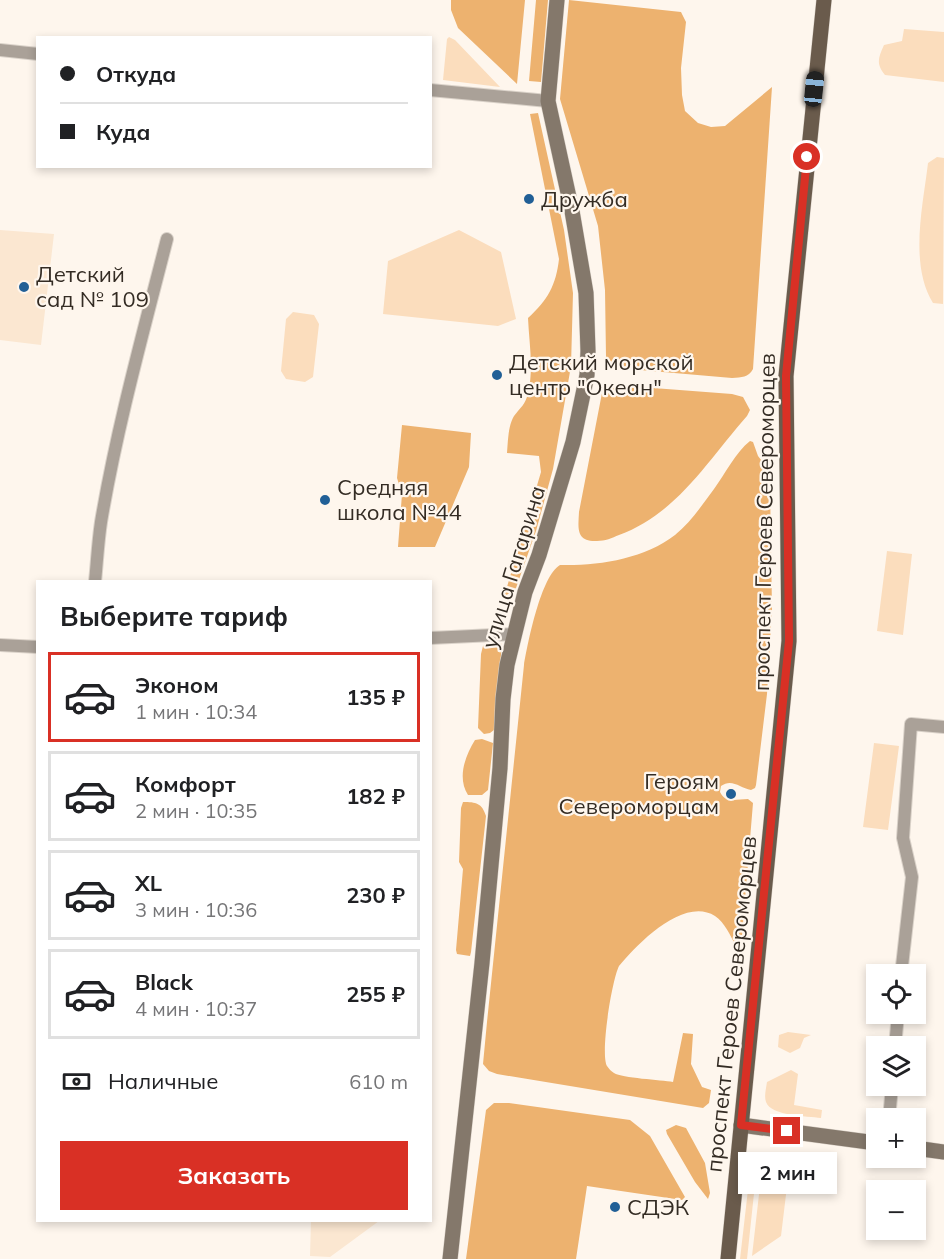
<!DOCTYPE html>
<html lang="ru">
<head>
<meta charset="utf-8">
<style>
	:root { --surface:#fff; --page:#f6f6f6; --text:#202124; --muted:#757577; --line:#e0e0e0; --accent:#d93025 }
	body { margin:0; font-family:Mulish,sans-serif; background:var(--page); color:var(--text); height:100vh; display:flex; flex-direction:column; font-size:22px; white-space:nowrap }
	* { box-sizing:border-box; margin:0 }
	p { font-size:20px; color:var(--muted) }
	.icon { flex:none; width:33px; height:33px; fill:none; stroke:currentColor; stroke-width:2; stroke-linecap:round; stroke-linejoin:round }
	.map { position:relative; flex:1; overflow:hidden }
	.drawer { position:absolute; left:36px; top:580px; width:396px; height:642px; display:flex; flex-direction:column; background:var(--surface); border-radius:0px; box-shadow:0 3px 9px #0003 }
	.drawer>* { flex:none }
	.guide { position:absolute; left:36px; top:36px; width:396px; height:132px; border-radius:0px; box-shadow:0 3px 9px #0003; display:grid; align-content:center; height:132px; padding:0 24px; background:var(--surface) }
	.fabs { position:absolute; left:866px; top:964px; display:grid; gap:12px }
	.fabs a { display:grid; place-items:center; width:60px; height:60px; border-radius:0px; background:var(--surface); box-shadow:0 3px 9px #0003; font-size:30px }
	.end { position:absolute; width:27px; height:27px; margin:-14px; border:8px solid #d93025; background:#fff; box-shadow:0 0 0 3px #fff }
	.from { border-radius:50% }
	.bubble { position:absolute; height:42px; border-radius:0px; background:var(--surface); box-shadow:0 3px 9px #0003; font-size:20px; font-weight:700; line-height:42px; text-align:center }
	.car { position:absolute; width:18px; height:36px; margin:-18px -9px; border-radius:8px; box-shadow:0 0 4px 2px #0007; background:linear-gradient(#222 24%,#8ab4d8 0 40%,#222 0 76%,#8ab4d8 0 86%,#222 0) }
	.guide b { display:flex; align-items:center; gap:21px; height:57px; font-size:22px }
	.guide b+b { border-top:2px solid var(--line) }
	.guide i { width:15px; height:15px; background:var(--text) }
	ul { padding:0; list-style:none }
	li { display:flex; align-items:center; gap:18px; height:90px; margin:0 12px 9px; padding:0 12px; border:3px solid var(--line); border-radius:0px }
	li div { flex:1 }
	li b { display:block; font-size:22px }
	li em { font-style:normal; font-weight:700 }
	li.current { border-color:var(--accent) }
	li>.icon { width:54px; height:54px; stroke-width:1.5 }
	h2 { padding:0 24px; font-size:27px; line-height:72px }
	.pay { display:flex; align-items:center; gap:15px; height:66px; padding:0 24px; font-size:22px }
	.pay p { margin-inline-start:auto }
	.primary-button { display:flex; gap:12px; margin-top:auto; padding:12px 24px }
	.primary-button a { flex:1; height:69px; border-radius:0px; background:var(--accent); color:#fff; font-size:24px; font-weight:700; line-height:69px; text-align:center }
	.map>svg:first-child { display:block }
</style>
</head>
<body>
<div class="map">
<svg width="944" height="1259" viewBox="0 0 944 1259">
	<rect width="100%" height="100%" fill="#fef6ed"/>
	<!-- built -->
	<path fill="#fbe7d1" d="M0 230 54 234 41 345 0 340Z
		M311 1221H379L330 1257 310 1256Z"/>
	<!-- green -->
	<path fill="#fbddbd" d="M904 29 944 32V82L885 75C876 64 878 58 884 45L902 41Z
		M449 37 455 40 500 87 443 80 447 39Z
		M937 157 944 158 943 304 933 303C909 264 923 206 928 163Z
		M459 230 501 252 516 319 498 326 383 314 388 261Z
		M293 312 314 315 319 324 313 377 305 382 286 379 281 371 286 319Z
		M887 551 912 554 903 635 877 631Z
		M874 743 899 746 888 830 863 827Z
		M788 1032 811 1035 804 1038 800 1048 790 1053 778 1047 779 1035Z
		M791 1070 798 1074 794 1105 822 1110 821 1118C807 1116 771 1116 766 1102 764 1096 766 1089 767 1082Z
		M771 1153 819 1159 818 1172 793 1175 766 1156Z
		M752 1155 758 1156 747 1259H740Z
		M763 1159 788 1178 781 1236 752 1256Z"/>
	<!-- forest -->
	<path fill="#edb26f" d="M451 0H525L517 84 458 28 451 10Z
		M536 0H548L541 82 529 81Z
		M569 0 681 12 686 22 681 68 682 95 685 111 698 123 711 127 725 126 772 87 753 369C748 378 742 377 732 378L628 369 615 366 606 357 605 290 598 226 560 99Z
		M538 113 564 230 573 293 571 366 553 469 536 531 516 588 504 597 541 472 539 456 507 453C508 441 508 426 514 416 520 408 526 404 528 393 534 369 529 342 528 318 548 300 556 285 559 259L530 114Z
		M614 385 732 394 743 397 750 410 747 416C708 460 677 514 619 535 612 538 605 541 597 541 576 542 578 529 579 512L602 393 607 386Z
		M402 425 471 433 469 467 435 547H398L402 494 397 478Z
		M750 441 753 442 758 456 765 465 770 486 772 609 767 694 756 785 755 788 751 790C740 788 732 778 721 786L720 792C726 804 736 799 748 799L753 803 741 948 736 946C730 935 725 923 715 916 684 896 637 944 619 966 612 980 600 1053 607 1066 609 1069 611 1071 614 1073 622 1078 661 1080 673 1082L683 1033 693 1034 691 1064 702 1087 711 1090 709 1103 703 1108 497 1074 489 1071 483 1064 487 1022 524 665C528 642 541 576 560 565 598 566 644 559 675 535 691 522 702 505 714 489 725 474 736 452 750 441Z
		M492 641 502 644 494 730 490 733 484 734 478 728 481 654 483 646Z
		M482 739 493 743 488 790 482 795H468C457 778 465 756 475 740Z
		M463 802C476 802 482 803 486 816L471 952 470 956 457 954 456 950 463 869 459 862 461 808Z
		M494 1103H509L630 1120 650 1136 685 1197 682 1200 587 1186 576 1259H466L486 1110Z
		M676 1125 686 1128 705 1163 710 1193 708 1199 695 1182 667 1134 666 1130Z"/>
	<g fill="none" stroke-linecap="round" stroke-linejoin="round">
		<defs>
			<path id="street" d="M0 50 38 54
				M430 90 548 101
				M95 582C97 562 98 542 101 522 117 427 143 333 167 239
				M430 638 513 634
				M0 645 38 647
				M901 975 912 877 903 838 911 724 944 727
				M895 1047 898 1014
				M889 1119 892 1086"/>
			<path id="secondary" d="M741 1125 876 1143
				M915 1148 944 1152
				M450 1259 482 963 500 768 503 699 507 665 525 592 539 555 573 442 587 375 588 351 586 293 572 211 548 101 557 0"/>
			<path id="primary" d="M728 1259 789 641 786 376 824 0"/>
		</defs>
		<!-- street casing -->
		<use href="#street" stroke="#dad2c9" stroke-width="14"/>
		<!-- secondary casing -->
		<use href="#secondary" stroke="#dad2c9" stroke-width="16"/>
		<!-- primary casing -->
		<use href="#primary" stroke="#dad2c9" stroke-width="16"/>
		<!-- street -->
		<use href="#street" stroke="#aaa198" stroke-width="12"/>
		<!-- secondary -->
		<use href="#secondary" stroke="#84786b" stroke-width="15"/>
		<!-- primary -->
		<use href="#primary" stroke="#6a5b4c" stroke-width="15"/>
	</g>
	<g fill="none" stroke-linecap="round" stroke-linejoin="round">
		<!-- route -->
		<path stroke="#d93025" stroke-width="8" d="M787 1131 741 1125 789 641 786 376 807 157"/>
	</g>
	<!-- markers -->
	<g fill="#215f96" stroke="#fef6ed" stroke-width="2">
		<circle cx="529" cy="199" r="6"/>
		<circle cx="24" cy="287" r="6"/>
		<circle cx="497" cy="375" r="6"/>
		<circle cx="325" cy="500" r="6"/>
		<circle cx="731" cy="794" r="6"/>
		<circle cx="615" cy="1207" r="6"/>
	</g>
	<g text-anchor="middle" stroke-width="4.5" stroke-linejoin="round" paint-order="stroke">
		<!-- poi labels -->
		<g font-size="22" fill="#342c24" stroke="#fef6ed" text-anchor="start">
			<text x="541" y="207">Дружба</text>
			<text x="36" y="282">Детский<tspan x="36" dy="25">сад № 109</tspan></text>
			<text x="509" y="370">Детский морской<tspan x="509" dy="25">центр "Океан"</tspan></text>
			<text x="337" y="495">Средняя<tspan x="337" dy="25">школа №44</tspan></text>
			<text x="719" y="789" text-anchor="end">Героям<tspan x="719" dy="25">Cевероморцам</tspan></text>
			<text x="627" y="1215">СДЭК</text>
		</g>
		<!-- street labels -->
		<g font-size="22" fill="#342c24" stroke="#fef6ed">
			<text transform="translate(764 522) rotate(-89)" y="8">проспект Героев Североморцев</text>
			<text transform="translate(513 567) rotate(-73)" y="8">улица Гагарина</text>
			<text transform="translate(731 1004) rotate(-84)" y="8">проспект Героев Североморцев</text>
		</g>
	</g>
</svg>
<div class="fabs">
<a><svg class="icon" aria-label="locate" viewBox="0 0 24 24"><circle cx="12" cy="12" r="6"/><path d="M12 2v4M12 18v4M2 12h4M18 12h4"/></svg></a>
<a><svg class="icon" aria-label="layers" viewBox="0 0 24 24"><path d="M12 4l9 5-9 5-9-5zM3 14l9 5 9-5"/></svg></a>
<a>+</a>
<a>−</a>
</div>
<i class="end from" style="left:807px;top:157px"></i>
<i class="end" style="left:787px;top:1131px"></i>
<div class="bubble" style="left:738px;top:1152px;width:99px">2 мин</div>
<i class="car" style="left:814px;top:89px;rotate:6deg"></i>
<div class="guide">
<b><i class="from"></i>Откуда</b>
<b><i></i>Куда</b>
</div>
<section class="drawer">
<h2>Выберите тариф</h2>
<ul>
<li class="current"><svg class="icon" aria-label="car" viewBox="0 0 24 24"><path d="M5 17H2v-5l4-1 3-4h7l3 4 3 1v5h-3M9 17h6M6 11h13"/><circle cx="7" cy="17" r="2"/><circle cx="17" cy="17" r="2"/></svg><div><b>Эконом</b><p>1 мин · 10:34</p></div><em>135 ₽</em></li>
<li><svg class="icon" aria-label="car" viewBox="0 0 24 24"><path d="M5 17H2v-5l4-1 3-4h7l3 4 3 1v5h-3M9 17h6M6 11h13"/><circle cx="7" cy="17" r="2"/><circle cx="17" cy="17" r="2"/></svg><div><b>Комфорт</b><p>2 мин · 10:35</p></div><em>182 ₽</em></li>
<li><svg class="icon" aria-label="car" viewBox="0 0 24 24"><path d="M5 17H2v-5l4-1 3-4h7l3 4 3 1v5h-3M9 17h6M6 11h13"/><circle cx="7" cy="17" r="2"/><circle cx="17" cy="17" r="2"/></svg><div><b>XL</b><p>3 мин · 10:36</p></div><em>230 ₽</em></li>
<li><svg class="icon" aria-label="car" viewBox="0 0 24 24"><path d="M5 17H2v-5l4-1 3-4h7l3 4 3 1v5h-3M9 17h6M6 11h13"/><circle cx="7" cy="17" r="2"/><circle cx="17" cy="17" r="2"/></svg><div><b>Black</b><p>4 мин · 10:37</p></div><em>255 ₽</em></li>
</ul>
<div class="pay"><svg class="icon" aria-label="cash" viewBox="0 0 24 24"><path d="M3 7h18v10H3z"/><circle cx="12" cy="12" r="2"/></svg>Наличные<p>610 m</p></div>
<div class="primary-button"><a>Заказать</a></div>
</section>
</div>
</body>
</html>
